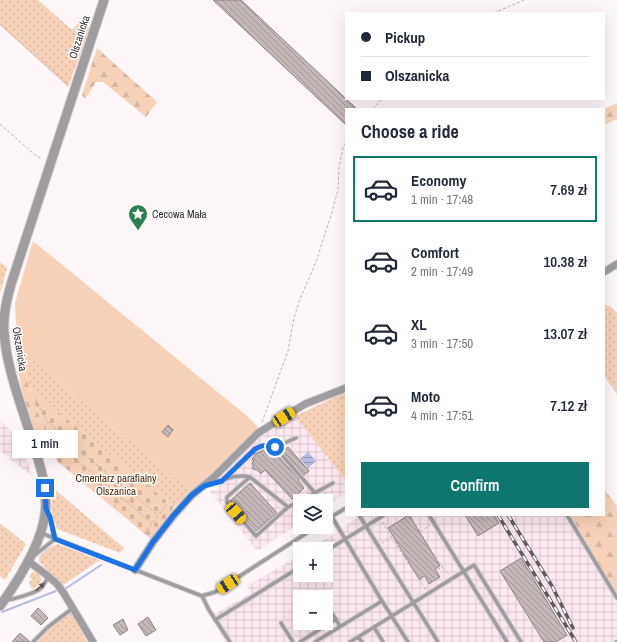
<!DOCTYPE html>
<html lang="en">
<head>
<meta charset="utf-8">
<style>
	:root { --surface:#fff; --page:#f6f6f7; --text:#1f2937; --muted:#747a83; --line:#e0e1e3; --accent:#0f766e }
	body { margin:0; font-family:"Archivo Narrow",sans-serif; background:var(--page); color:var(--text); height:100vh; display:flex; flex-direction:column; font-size:15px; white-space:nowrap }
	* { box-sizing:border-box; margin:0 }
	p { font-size:13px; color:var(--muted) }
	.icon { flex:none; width:22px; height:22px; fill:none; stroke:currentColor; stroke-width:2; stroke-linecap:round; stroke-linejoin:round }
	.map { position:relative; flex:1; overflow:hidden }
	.sheet { position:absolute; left:345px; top:108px; width:260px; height:408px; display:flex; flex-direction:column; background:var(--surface); border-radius:0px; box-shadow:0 4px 16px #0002 }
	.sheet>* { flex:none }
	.banner { position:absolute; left:345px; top:12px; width:260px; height:88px; border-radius:0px; box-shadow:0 4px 16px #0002; display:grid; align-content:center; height:88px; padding:0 16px; background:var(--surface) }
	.fabs { position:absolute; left:293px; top:494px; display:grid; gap:8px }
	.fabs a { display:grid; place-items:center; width:40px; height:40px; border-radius:0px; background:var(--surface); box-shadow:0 4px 16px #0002; font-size:20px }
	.end { position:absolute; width:18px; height:18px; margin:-9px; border:5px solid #1a73e8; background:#fff; box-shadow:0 0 0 2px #fff }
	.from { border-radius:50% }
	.bubble { position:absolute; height:28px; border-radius:0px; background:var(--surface); box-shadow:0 4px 16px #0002; font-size:13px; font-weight:600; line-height:28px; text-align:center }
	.car { position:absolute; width:12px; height:24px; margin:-12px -6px; border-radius:5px; box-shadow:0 0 3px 1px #0007; background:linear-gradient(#f5c518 24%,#345 0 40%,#f5c518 0 76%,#345 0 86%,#f5c518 0) }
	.banner b { display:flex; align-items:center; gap:14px; height:38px; font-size:15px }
	.banner b+b { border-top:1px solid var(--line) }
	.banner i { width:10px; height:10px; background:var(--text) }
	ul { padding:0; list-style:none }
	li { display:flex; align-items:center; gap:12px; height:66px; margin:0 8px 6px; padding:0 8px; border:2px solid transparent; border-radius:0px }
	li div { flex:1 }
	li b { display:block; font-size:15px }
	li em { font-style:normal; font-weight:600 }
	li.current { border-color:var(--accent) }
	li>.icon { width:36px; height:36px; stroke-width:1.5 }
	h2 { padding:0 16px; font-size:18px; line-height:48px }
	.cta { display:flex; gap:8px; margin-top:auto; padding:8px 16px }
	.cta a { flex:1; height:46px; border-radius:0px; background:var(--accent); color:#fff; font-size:16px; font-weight:600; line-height:46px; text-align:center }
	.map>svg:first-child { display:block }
</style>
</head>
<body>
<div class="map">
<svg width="617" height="642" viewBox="0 0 617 642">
	<defs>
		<pattern id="industrial-grid" width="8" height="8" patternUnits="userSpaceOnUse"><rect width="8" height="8" fill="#fce8f1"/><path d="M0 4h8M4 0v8" fill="none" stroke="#d9c7cf"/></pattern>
		<pattern id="grass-dots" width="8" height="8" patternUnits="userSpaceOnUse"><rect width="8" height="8" fill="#f8d2b8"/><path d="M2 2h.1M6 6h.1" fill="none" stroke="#d5b59f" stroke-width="1.8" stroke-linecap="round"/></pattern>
		<pattern id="forest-firs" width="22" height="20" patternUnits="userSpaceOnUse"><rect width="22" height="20" fill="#f8d2b8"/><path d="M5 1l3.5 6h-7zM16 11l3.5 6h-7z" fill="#d5b59f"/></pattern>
		<pattern id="cemetery-stones" width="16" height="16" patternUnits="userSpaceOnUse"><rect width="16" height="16" fill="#f8d2b8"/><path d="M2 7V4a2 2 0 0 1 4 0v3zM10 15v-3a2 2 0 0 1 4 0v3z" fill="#d5b59f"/></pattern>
		<pattern id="water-rules" width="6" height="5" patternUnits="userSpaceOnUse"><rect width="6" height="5" fill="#b7bae3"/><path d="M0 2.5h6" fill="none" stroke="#9698b9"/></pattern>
		<pattern id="building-back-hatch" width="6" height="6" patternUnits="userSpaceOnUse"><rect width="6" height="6" fill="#c5b8b8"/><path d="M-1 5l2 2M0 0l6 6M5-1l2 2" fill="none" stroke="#a19696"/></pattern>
	</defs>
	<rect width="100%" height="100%" fill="#fef7fa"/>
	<!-- industrial -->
	<path fill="url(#industrial-grid)" fill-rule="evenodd" d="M295 416 346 481V493L326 506V501H300V523L257 551 210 491 220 489 216 479 262 435Z
		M0 421 18 436 33 477 0 451Z
		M361 515H604L617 522V642H225L211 616 251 593 247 586 300 555V575H326V549H309L344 528V526ZM300 597H326V623H300Z"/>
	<!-- grass -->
	<path fill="url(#grass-dots)" d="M0 0H38L72 30 79 22 90 28 68 87 0 25Z
		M0 262 7 268 0 294Z
		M604 304 611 307 617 313V394L604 376Z
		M21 350 192 492 174 507 29 388Z
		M344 393 346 396V481L295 416Z
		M53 488 124 548 120 553 57 529 51 509Z
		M0 523 26 544 5 580 0 576Z
		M58 544 100 560 63 585 56 578 39 562V557C45 551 49 546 58 544Z
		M32 572C40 572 43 578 39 585L32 589 29 583 32 579 29 577Z
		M70 612 77 623 87 642H37L49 628Z"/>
	<!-- forest -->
	<path fill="url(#forest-firs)" d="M97 48 157 102 146 117 103 82H96L85 99 82 95Z
		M617 103V119L604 125V109Z
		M16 329 29 388 54 455 42 457 23 397 11 330Z
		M604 489 617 506V594L570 515H604Z"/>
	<!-- cemetery -->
	<path fill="url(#cemetery-stones)" d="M29 388 174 507 151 539 58 462 54 455Z"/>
	<!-- green -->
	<path fill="#f8d2b8" d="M33 241 247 416 258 427C240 451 215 474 192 492L21 350 16 329 15 303Z"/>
	<!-- water -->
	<path fill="url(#water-rules)" d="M308 452 316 461 308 468 300 459Z"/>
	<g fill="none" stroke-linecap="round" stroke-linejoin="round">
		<!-- stream -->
		<path stroke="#b7bae3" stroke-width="2" d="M66 591 65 589 101 565
			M2 612 56 591"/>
	</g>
	<!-- building -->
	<path fill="url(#building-back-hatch)" stroke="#908484" d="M213 0H241L357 109H346V125Z
		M168 425 173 430 168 437 162 432Z
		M62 430 59 436 64 440 59 445 55 446 53 436Z
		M288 447 309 471 304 475 283 452Z
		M263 450 268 456 272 452 277 457 278 456 299 479 298 480 304 488 292 499 265 470 261 474 257 470 253 469V465L252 463 254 461 252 459 254 457V454L255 453H258Z
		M250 483 277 513 256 531 230 501Z
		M409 515 440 566 435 569 440 577 429 584 425 576 419 579 388 528Z
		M465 515H494L499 523 478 536Z
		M521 558 567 635 556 642H544L500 571Z
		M38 608 48 618 41 625 31 616Z
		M148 617 156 630 146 636 138 624Z
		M123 619 128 630 120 635 113 625Z
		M20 633 30 642H12Z"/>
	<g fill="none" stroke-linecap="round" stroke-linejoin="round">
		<defs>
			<path id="service" d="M275 447 296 438
				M250 477 227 497V502L256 536 288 507
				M222 481 255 449C262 445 267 444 275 447L315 493
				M209 484C222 481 237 473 250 477L288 507 300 501
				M300 501 333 483
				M359 515 438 642
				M429 515 507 642
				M567 515 617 598
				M332 517 382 601 408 642
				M326 520 346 508
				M41 533 202 596 215 592 316 527
				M326 551 384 515
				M35 555 55 539 50 517 47 512
				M202 596 209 610 230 642
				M5 600C12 600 36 593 41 588 44 585 46 581 48 577
				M326 604 340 626
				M215 620 300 567
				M281 623 293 642
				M374 627 383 642
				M358 637 362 642
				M33 642 48 627 73 608
				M300 642 336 619
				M315 642 382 601
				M350 642 474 565 521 642
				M616 642H617"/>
			<path id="minor" d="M604 272 617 264
				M28 561 48 576 57 584 63 592 93 642
				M135 570 153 542 174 515 192 495 214 477 258 433 305 404 346 388"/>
			<path id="tertiary" d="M0 606C18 581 41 545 45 514 48 490 41 468 34 446 23 410 6 368 4 331 3 314 7 297 12 281L104 0"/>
		</defs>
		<!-- service casing -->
		<use href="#service" stroke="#dad4d6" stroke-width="5.5"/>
		<!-- minor casing -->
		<use href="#minor" stroke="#dad4d6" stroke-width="9"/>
		<!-- tertiary casing -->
		<use href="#tertiary" stroke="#dad4d6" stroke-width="11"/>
		<!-- path -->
		<path stroke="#b8b2b5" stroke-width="1" stroke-dasharray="3 2" stroke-linecap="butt" d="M494 13 524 0
			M0 24 68 85
			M373 109 382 99
			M0 124 35 155 42 159
			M35 399 48 422 70 443
			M262 422 288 351 294 318 300 299 316 262 332 212 338 190 339 167 343 148 346 142
			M66 450 71 444 158 515
			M57 461 65 450 152 523
			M127 502 133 496
			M114 507 122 498
			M410 515 420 532 430 525
			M144 534 166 505
			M415 535 420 532 442 567
			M391 537 426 590
			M382 543 391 537 382 521
			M398 546 404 543
			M433 572 442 567 449 575
			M420 580 427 575"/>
		<!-- service -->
		<use href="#service" stroke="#a09da1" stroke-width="3.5"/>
		<!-- minor -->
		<use href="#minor" stroke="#a09da1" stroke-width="7"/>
		<!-- tertiary -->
		<use href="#tertiary" stroke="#a09da1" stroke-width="9"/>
		<defs>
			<path id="rail" d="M498 515 576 642
				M508 515 552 586 573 628"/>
		</defs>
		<!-- rail casing -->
		<use href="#rail" stroke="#605b5d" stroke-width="3.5"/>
		<!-- rail -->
		<use href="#rail" stroke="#fff" stroke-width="2" stroke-dasharray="6" stroke-linecap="butt"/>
	</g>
	<!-- one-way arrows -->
	<defs><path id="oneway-solid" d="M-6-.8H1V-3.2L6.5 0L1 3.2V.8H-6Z"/></defs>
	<use fill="#5b575a" href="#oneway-solid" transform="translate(40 587) rotate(-42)"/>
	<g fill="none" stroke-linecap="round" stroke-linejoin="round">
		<!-- route -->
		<path stroke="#1a73e8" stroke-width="5" d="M45 488 46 509 50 517 55 539 135 570 153 542 174 515 192 495 204 486 222 481 255 449C262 445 267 444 275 447"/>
	</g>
	<!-- icons -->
	<defs>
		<symbol id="sight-pin" viewBox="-11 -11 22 30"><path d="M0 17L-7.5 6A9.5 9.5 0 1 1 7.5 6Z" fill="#2e7f50" stroke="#fff"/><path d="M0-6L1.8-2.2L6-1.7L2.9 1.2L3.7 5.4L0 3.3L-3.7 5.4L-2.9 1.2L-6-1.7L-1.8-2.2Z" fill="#fff"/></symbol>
	</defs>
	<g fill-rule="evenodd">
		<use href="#sight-pin" x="127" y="203" width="22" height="30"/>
	</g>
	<g text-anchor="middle" stroke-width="3" stroke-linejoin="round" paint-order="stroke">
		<!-- street labels -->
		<g font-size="11" fill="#363234" stroke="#fff">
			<text transform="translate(79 37) rotate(-72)" y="4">Olszanicka</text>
			<text transform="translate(20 349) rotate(81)" y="4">Olszanicka</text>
		</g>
		<!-- poi labels -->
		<g font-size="11" fill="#363234" stroke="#fff" text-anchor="start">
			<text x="152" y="218">Cecowa Mała</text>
		</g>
		<!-- park labels -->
		<g font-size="11" fill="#502a0c" stroke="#fff">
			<text x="116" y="482">Cmentarz parafialny<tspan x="116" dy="13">Olszanica</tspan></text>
		</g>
	</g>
</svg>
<div class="fabs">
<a><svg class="icon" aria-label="layers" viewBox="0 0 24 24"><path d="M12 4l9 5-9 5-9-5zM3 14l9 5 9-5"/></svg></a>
<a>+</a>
<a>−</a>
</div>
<i class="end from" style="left:275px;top:447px"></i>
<i class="end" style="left:45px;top:488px"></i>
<div class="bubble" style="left:12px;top:430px;width:66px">1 min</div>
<i class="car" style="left:284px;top:417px;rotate:57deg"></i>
<i class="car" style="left:236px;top:513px;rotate:139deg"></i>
<i class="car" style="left:228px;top:584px;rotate:237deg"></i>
<div class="banner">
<b><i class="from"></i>Pickup</b>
<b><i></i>Olszanicka</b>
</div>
<section class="sheet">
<h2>Choose a ride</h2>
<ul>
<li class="current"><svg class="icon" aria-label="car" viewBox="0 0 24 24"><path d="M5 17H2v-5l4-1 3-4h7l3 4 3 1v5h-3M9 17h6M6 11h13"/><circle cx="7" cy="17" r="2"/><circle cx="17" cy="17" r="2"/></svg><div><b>Economy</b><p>1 min · 17:48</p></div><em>7.69 zł</em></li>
<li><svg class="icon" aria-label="car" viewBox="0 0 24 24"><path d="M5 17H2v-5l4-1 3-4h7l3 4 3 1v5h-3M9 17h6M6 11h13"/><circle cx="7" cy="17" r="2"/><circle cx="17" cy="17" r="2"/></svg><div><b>Comfort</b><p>2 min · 17:49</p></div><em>10.38 zł</em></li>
<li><svg class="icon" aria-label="car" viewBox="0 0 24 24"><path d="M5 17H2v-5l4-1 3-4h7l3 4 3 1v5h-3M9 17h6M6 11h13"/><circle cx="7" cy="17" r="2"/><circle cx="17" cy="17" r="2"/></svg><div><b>XL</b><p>3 min · 17:50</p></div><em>13.07 zł</em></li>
<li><svg class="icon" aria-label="car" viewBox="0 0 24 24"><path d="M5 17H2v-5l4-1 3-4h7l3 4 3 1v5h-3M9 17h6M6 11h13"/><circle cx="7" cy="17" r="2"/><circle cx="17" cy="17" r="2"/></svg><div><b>Moto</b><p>4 min · 17:51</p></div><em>7.12 zł</em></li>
</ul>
<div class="cta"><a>Confirm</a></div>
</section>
</div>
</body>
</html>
